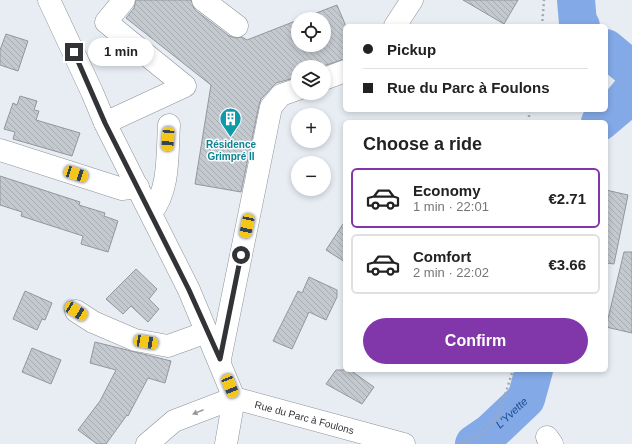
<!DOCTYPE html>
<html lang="en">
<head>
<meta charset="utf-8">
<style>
	:root { --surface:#fff; --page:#f6f6f6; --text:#222; --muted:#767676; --line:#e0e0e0; --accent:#8137a9 }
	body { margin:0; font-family:Helvetica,sans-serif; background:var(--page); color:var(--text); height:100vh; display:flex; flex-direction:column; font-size:15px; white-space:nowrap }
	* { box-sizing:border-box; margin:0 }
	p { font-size:13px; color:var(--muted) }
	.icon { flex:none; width:22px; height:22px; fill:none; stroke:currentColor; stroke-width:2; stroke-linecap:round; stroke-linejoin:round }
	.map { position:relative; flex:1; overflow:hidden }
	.panel { position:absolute; left:343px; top:120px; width:265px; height:252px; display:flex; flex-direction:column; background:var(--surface); border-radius:6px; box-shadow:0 2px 6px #0003 }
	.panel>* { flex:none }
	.top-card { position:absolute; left:343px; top:24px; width:265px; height:88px; border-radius:6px; box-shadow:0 2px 6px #0003; display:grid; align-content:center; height:88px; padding:0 20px; background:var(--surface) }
	.buttons { position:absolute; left:291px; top:12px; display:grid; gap:8px }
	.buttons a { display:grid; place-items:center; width:40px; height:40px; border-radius:50%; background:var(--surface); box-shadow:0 2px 6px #0003; font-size:20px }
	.end { position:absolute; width:18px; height:18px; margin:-9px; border:5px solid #313336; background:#fff; box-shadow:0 0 0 2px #fff }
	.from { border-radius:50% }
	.bubble { position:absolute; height:28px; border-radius:14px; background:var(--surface); box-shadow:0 2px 6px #0003; font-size:13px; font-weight:700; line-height:28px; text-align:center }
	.car { position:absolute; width:12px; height:24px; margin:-12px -6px; border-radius:5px; box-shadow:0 0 3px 1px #0007; background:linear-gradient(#f5c518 24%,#345 0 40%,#f5c518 0 76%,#345 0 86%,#f5c518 0) }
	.top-card b { display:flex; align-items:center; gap:14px; height:38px; font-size:15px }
	.top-card b+b { border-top:1px solid var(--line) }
	.top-card i { width:10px; height:10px; background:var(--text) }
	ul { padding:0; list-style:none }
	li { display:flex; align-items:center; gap:12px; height:60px; margin:0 8px 6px; padding:0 12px; border:2px solid var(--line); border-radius:6px }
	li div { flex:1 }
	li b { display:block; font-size:15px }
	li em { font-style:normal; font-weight:700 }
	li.on { border-color:var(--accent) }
	li>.icon { width:36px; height:36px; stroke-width:1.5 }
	h2 { padding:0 20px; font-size:18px; line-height:48px }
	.button { display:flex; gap:8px; margin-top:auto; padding:8px 20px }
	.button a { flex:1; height:46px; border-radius:24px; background:var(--accent); color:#fff; font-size:16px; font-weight:700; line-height:46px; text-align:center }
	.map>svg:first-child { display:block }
</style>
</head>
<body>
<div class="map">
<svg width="632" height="444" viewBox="0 0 632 444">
	<defs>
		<pattern id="building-back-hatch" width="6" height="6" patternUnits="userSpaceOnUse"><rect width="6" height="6" fill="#c3c9cf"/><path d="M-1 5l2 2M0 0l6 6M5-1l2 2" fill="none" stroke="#a8adb2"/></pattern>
	</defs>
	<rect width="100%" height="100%" fill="#e7edf3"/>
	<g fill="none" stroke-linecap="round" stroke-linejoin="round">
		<!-- river -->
		<g stroke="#83a9e6" stroke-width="38">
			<path d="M576 0 578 23 581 26"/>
			<path d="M606 48 632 70"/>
			<path d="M600 122 619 106 632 90"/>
			<path id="s1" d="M474 444 490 433 526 399 534 370"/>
		</g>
	</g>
	<!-- building -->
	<path fill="url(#building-back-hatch)" stroke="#92979d" d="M136 0H191L195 10 229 36 236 38 242 37 247 40 298 20V45H324V19H301L337 5 345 24V59L320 67H298V77L276 83 261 99 259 105 241 192 195 184 211 85 126 18 134 8Z
		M463 0H518L504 24Z
		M6 34 28 41 18 71 0 65V50Z
		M20 96 37 101 34 110 39 111 36 120 80 133 72 156 13 139 15 132 4 129 13 103 17 105Z
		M0 176 80 202 79 205 105 213 104 216 118 221 108 252 81 244 83 236 21 216 22 212 0 205Z
		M606 190 628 195 614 264 606 263Z
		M345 221V262L326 250Z
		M624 252H632V333L606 327Z
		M136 269 157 289 149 299 159 309 148 322 131 306 123 314 106 299Z
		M309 277 337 290V297L326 320 309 312 292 349 273 341 298 291 302 293Z
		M25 291 52 303 45 320 42 319 37 330 13 319Z
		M95 342 171 361 165 383 148 378 128 416 127 415 106 444H97L78 430 100 401 116 370 90 363Z
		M32 348 61 360 51 384 22 372Z
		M336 370H350L374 387 362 404 326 384Z"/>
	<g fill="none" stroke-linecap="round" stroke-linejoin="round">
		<defs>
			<g id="minor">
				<path d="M49 0 92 92 105 123 189 290 234 398"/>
				<path d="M203 0 237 26"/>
				<path d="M395 26 412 0"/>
				<path d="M324 79 345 71"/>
				<path d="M105 123 185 86 106 22 124 0"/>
				<path d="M0 150 122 189 138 187"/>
				<path d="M151 213C170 190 167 154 169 125"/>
				<path d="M76 311 93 322 135 340 168 346 207 332"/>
				<path d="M220 359 271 107 281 95 298 89"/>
				<path id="s2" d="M234 398 404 444"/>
				<path d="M547 437 552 444"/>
				<path d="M147 444 174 421 234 398"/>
				<path d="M226 444 234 398"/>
			</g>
		</defs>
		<!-- minor casing -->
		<use href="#minor" stroke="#8c9298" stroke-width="23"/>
		<!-- path -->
		<path stroke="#a5a9ae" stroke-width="2.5" stroke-dasharray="2 3" stroke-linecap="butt" d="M542 26 544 0
			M528 122 530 110
			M461 444 482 433 499 414 513 370"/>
		<!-- minor -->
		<use href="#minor" stroke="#fff" stroke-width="22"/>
	</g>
	<!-- one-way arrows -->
	<defs><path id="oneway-solid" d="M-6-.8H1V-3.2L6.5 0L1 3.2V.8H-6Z"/></defs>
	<use fill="#98999a" href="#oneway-solid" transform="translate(198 412) rotate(158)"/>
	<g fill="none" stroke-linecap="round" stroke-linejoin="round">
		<!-- route -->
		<path stroke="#313336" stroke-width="5" d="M74 52 105 123 189 290 220 359 241 255"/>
	</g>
	<!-- icons -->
	<defs>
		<symbol id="building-pin" viewBox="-11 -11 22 30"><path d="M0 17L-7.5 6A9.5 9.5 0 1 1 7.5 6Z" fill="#0f9aa8" stroke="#f6fafe"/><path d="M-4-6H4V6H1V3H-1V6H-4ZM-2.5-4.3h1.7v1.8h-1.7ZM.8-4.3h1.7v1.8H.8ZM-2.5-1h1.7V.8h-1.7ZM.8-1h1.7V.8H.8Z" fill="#fff"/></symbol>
	</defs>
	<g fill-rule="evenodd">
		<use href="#building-pin" x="218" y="106" width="25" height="34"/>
	</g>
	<g text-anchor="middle" stroke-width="3" stroke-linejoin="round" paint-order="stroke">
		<!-- culture labels -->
		<g font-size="10" font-weight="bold" fill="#0d838f" stroke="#f6fafe">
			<text x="231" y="148">Résidence<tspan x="231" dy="12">Grimpré II</tspan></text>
		</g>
		<!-- street labels -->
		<g font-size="10" fill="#313336" stroke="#f6fafe">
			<text dy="4" stroke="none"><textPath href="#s2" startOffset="73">Rue du Parc à Foulons</textPath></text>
		</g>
		<!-- water labels -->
		<g font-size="11" font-style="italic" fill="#1d4b93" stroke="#f6fafe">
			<text dy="4" stroke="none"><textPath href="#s1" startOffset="49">L'Yvette</textPath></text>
		</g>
	</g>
</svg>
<div class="buttons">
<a><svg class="icon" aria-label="locate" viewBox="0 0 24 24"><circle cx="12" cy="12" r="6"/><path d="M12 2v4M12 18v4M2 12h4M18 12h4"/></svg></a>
<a><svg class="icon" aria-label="layers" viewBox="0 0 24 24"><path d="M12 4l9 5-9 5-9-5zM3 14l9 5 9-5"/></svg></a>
<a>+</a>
<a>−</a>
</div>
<i class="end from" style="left:241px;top:255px"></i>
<i class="end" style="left:74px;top:52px"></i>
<div class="bubble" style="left:88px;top:38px;width:66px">1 min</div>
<i class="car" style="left:168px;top:139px;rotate:184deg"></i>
<i class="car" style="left:76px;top:174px;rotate:108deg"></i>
<i class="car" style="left:247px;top:226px;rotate:192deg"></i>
<i class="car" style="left:76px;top:311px;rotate:122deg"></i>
<i class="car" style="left:146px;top:342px;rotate:99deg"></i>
<i class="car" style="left:230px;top:386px;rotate:158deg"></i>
<div class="top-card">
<b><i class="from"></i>Pickup</b>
<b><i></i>Rue du Parc à Foulons</b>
</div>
<section class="panel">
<h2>Choose a ride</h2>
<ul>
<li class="on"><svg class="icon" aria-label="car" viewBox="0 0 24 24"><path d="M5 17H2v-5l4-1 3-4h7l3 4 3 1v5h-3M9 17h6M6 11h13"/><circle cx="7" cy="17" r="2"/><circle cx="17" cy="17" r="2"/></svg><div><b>Economy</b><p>1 min · 22:01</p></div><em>€2.71</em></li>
<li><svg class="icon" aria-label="car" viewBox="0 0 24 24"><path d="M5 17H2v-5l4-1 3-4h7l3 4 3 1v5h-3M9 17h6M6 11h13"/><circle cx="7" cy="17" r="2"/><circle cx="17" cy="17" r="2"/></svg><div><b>Comfort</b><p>2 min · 22:02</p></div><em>€3.66</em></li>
</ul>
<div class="button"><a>Confirm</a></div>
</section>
</div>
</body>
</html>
